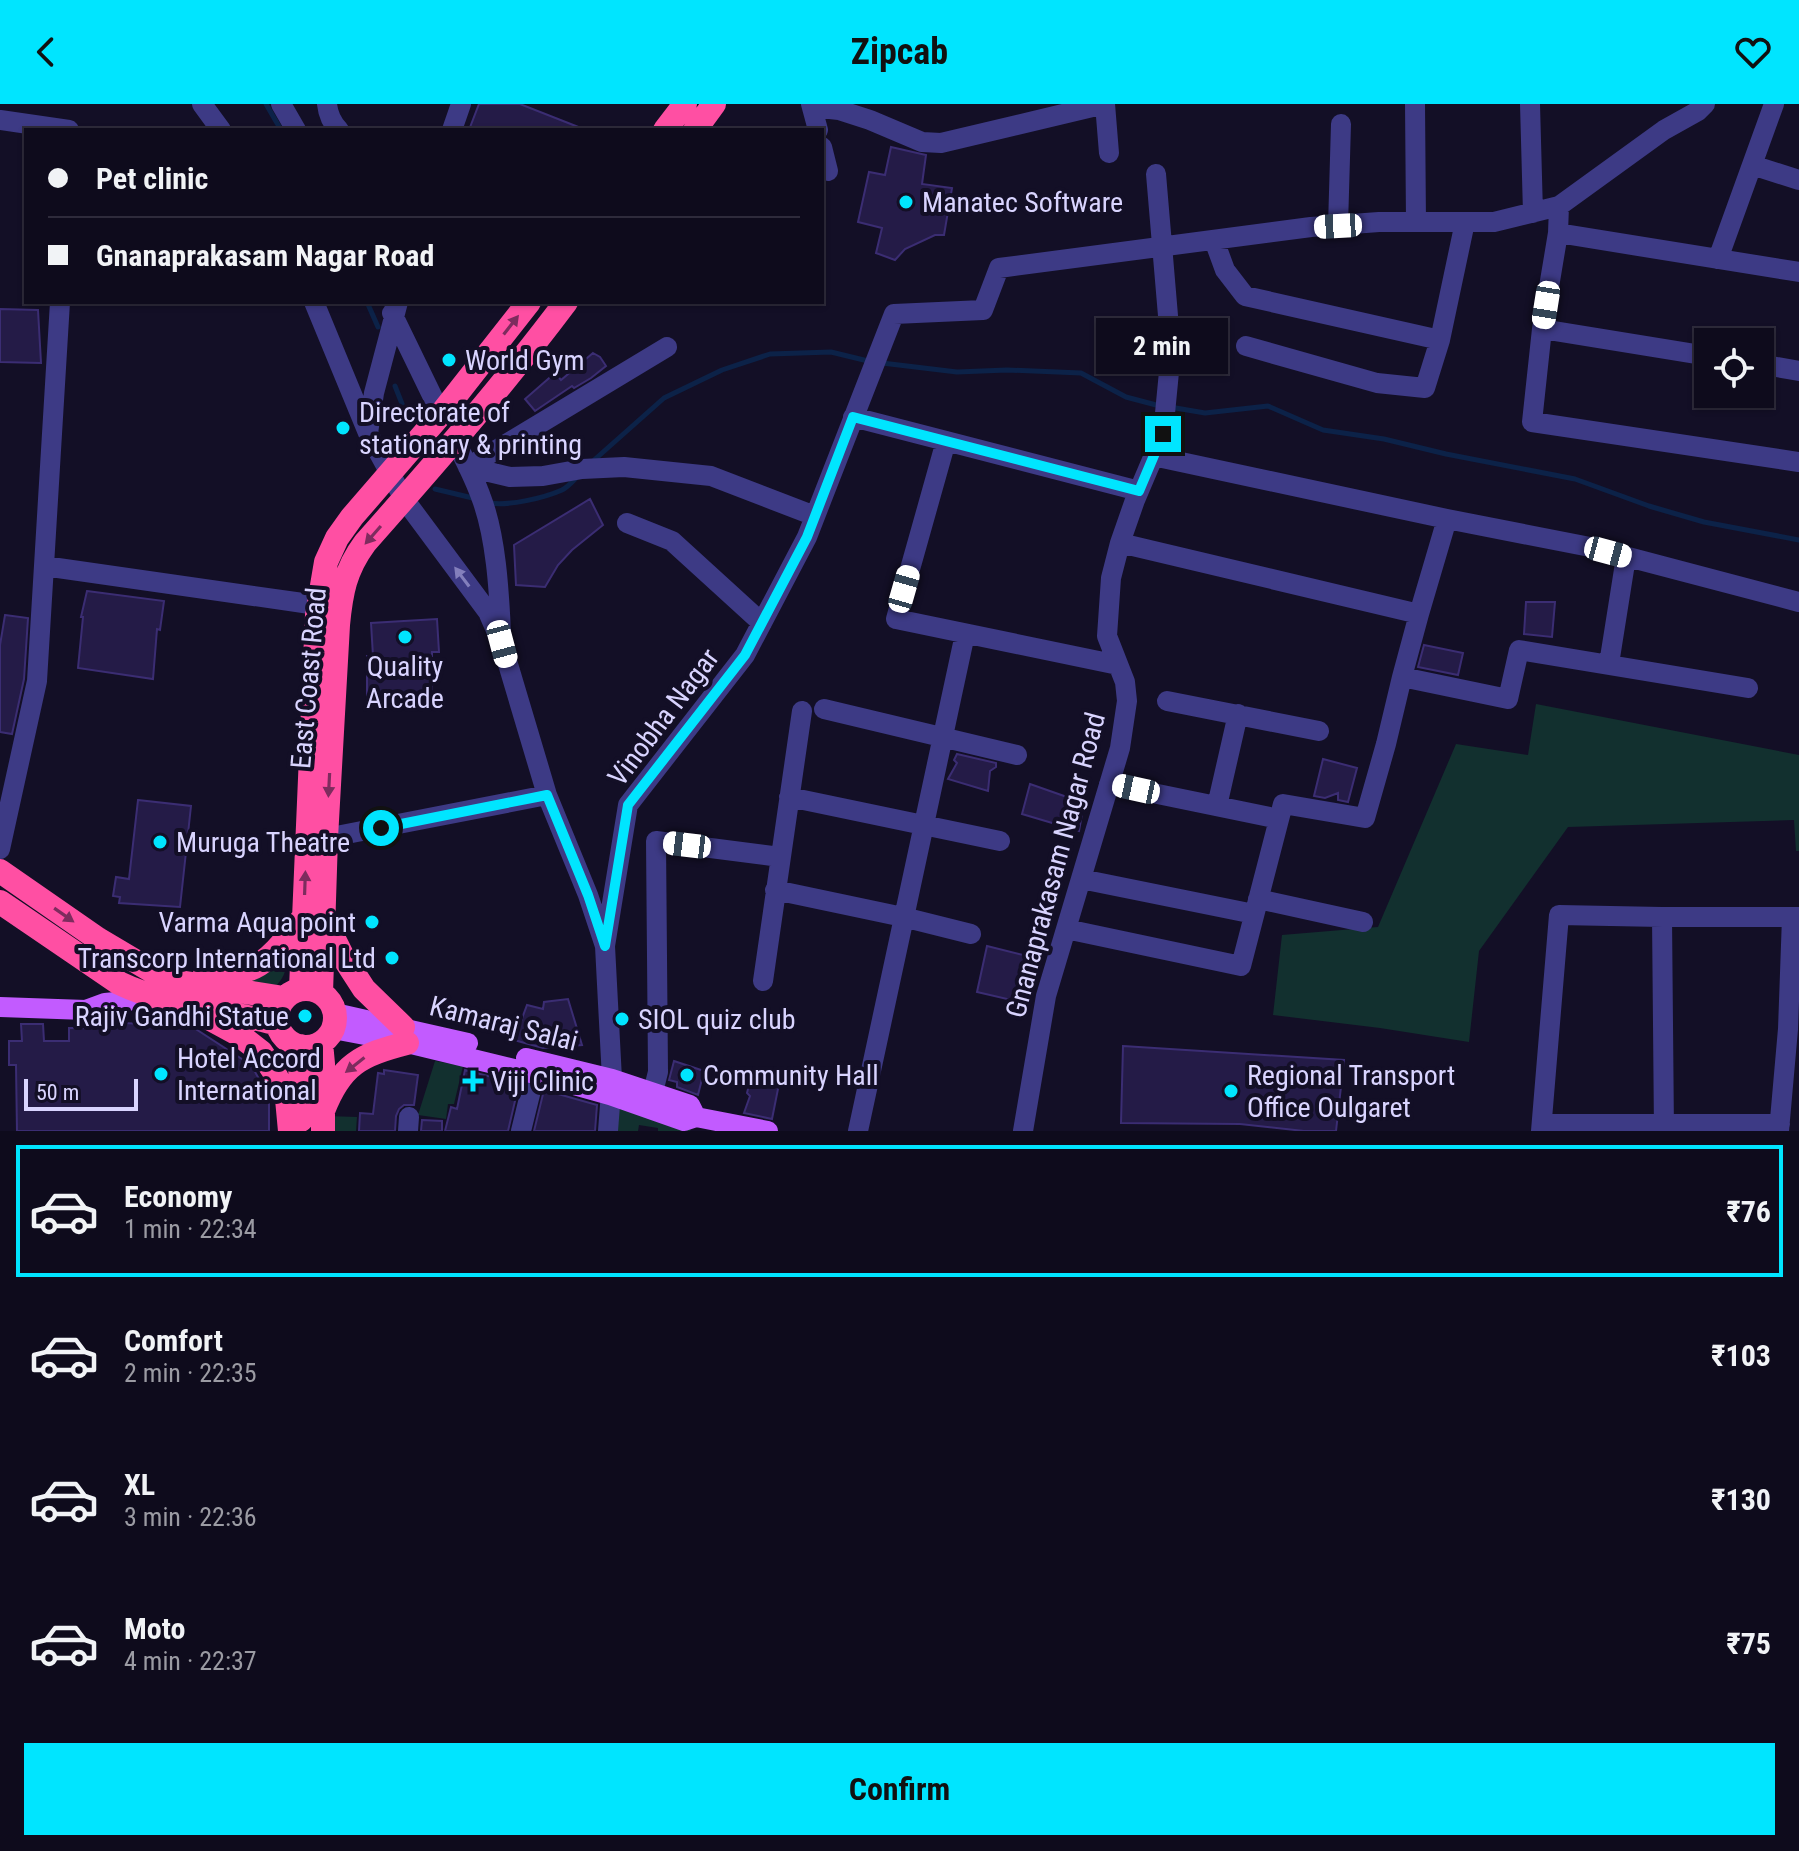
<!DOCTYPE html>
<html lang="en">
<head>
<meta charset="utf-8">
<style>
	:root { --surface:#0e0b1c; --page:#1c1929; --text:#f1f3f6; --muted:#9b9ba3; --line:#2e2b3b; --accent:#00e5ff }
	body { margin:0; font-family:"Roboto Condensed",sans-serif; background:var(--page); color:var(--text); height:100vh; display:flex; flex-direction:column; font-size:30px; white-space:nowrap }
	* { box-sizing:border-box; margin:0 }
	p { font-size:26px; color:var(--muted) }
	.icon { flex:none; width:44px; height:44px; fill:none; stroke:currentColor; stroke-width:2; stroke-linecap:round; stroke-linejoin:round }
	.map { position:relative; height:1027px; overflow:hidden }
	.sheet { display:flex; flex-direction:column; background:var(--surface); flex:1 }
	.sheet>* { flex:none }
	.hud { position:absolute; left:24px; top:24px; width:800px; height:176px; border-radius:0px; box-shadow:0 2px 6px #0004,0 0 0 2px var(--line); display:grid; align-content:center; height:176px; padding:0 24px; background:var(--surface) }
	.controls { position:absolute; left:1694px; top:224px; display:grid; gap:16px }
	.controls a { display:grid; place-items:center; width:80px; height:80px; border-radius:0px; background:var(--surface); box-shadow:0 2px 6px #0004,0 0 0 2px var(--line); font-size:40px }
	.scale { position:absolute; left:24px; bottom:20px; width:114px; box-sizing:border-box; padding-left:8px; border:4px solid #d9d4ff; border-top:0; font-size:22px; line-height:28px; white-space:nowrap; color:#d9d4ff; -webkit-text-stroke:6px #130f26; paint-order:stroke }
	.end { position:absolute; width:36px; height:36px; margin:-18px; border:10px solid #00e5ff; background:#111; box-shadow:0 0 0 4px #111 }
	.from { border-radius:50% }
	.bubble { position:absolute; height:56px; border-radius:0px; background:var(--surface); box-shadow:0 2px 6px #0004,0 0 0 2px var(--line); font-size:26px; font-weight:700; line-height:56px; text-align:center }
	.car { position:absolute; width:24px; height:48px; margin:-24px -12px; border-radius:10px; box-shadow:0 0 6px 2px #0007; background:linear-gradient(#fff 24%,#345 0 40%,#fff 0 76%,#345 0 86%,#fff 0) }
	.hud b { display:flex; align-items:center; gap:28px; height:76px; font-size:30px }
	.hud b+b { border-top:2px solid var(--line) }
	.hud i { width:20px; height:20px; background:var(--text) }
	ul { padding:14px 0 0; list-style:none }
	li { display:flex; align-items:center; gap:24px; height:132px; margin:0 16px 12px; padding:0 8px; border:4px solid transparent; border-radius:0px }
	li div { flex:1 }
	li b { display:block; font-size:30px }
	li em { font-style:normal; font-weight:700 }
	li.active { border-color:var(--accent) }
	li>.icon { width:72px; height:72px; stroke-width:1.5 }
	.button { display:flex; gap:16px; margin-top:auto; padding:16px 24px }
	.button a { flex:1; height:92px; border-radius:0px; background:var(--accent); color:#111; font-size:32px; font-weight:700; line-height:92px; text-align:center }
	header { display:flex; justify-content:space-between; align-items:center; height:104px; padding:0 24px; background:var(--accent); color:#111; font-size:36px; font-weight:700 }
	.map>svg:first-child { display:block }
</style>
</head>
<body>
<header><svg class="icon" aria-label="back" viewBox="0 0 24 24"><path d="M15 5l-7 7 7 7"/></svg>Zipcab<svg class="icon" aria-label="heart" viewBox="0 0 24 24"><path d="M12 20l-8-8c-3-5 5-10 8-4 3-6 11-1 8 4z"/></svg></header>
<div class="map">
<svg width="1799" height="1027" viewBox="0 0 1799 1027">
	<rect width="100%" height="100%" fill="#130f26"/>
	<!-- green -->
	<path fill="#12302f" d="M1536 600 1799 651V747H1796L1794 716 1568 723 1479 847 1469 938 1380 924 1273 911 1282 831 1378 823 1456 640 1528 651Z
		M285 852C288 864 284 873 277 881L243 878Z
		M435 957 463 962 454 1000H448L446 1015 418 1011Z
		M612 998 691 1024 690 1027H658V1024L639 1021 638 1027H610Z
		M327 1012 357 1013 356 1027H327Z"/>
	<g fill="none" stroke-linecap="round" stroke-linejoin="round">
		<!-- stream -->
		<path stroke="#0c2248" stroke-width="5" d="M266 0 281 26
			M367 198 378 223
			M882 259 957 268 1007 266 1081 269 1126 293 1160 302
			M395 282 408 315
			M1170 303 1205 309 1268 302 1323 326 1384 335 1446 350 1575 375 1649 402 1704 418 1799 436
			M593 357 664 294 722 266 770 250 831 248 868 257
			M435 385 477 395
			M490 399C509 402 544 394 562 386 568 383 573 377 577 373"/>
	</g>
	<!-- building -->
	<path fill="#241b47" stroke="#3b2d73" stroke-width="2" d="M479 0H520L586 26H469Z
		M891 43 926 51 922 80 952 84 944 131H935L905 145 895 156 876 149 882 124 858 118 869 68 885 71Z
		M0 205 38 206 41 259 0 258Z
		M593 249 600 253 606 262 591 274 574 284 572 282 535 307 525 295 555 269 561 276Z
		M590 395 603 421 572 446 558 461 545 483 516 481 514 441Z
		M87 487 164 497 160 526 157 525 153 575 78 564 83 513H81Z
		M1526 498H1555L1552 533 1524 530Z
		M5 511 28 514 24 575 12 630 0 628V541Z
		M437 515 439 548H432V602H367V552H373L371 519Z
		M1424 541 1463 549 1458 571 1418 563Z
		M957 650 996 659V663L990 667 988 687 948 675 957 659 954 656Z
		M1323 655 1357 664 1348 698 1338 696V689L1325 694 1314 692Z
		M1030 680 1084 699 1079 727 1022 710Z
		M138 696 191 702 180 803 119 799 120 793 113 792 116 773 129 775Z
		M987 842 1035 854 1024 899 977 888Z
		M568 895 582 941 543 944 514 936 527 901 543 905 544 898Z
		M99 918 191 922 251 961 269 992V1027H17L16 961H9V937H22L21 920H43L44 937H69V924H99Z
		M1123 942 1344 956 1336 1027H1304L1240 1020 1121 1019Z
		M674 957 704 967 698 991 677 983V978L669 976Z
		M384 966 418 971 414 1001H404L399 1005 396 1012 395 1027H359L360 1009 373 1010 378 969 384 970Z
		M465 966 519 980 508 1027H445L451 1003 457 1005Z
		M752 969 764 970 775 973 779 980 772 1015 744 1009 750 992 747 989Z
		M544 986 597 1001 595 1027H534Z
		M422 1016 442 1017V1027H421Z"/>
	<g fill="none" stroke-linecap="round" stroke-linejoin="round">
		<!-- minor -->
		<path stroke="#3d3a85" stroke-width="20" d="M202 0 221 26
			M281 0 296 26
			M327 0C328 10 332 19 339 26
			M811 0 818 26
			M1105 0 1109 49
			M1415 0 1416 118
			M1530 0 1533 109
			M812 3 839 6 870 16 922 38 941 39 1105 0
			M0 16 69 26
			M452 26 461 0
			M822 43 828 67
			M1752 61 1799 76
			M1559 102 1558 129 1542 225 1532 318 1799 358
			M1338 122 1341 20
			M1558 129 1799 168
			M1214 136 1225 166 1245 192 1440 236
			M1718 155 1774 0
			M314 198 368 329
			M398 198 374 289 368 329 404 395 488 508 502 540 547 691 588 791 605 842 612 975 608 1027
			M392 209 441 310
			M1542 225 1708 252
			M1246 242 1377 279 1425 284 1440 236 1465 118
			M1760 260 1799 267
			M853 313 1139 387
			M455 336C464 355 474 373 481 393 496 432 499 486 501 528
			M946 337 896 515 1118 561
			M1153 352 1447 415 1590 443 1799 498
			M468 363 510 373 543 372 582 365 624 363 711 372 815 412
			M468 363 667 243
			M627 419 672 437 762 519
			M1120 439 1419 510
			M44 462 317 501
			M1609 560 1626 453
			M1402 573 1419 510 1447 415
			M1167 597 1319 627
			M824 605 1017 651
			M1109 680 1279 715
			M789 693 1000 737
			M1217 702 1238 610
			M326 734 547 691
			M0 745 37 577 60 198
			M1081 775 1254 810
			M775 786 903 813 971 830
			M1258 795 1363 818
			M1662 813 1664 1027
			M1066 825 1241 862 1283 700 1365 714 1386 640 1402 573 1508 595 1519 546 1748 584
			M605 842 628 701 745 551 807 433 894 210 983 206 999 164 1311 123 1379 118H1494L1559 102 1664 26 1698 7 1705 0
			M763 877 802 607
			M653 988 658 968 656 737 780 753
			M1542 1020H1780
			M408 1027 409 1013
			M521 1027 535 970
			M858 1027 965 530
			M1023 1027 1046 892 1120 644 1127 597 1125 578 1107 532 1111 474 1120 439 1135 396 1163 330 1171 247 1156 70
			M1541 1027 1559 811 1662 813H1799
			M1779 1027 1788 925 1792 813"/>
		<!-- major -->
		<path stroke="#c25bff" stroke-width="20" d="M0 903 86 906 105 899 156 894
			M335 909 468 939
			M333 925 407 939 535 970 610 991 684 1017 696 1013 768 1027
			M526 954 612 975 690 1001 696 1013"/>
		<!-- highway -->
		<path stroke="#ff4fa3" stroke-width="24" d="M665 26 685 0
			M695 26 714 0
			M0 767 98 835 157 870 179 878 284 894
			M0 798 119 879C167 902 226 906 278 920
			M326 819 342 851 364 885 403 923
			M204 873C262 871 269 855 304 813
			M277 914a29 29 0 1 1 58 0a29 29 0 1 1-58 0Z
			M301 885 317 511 326 458 337 434 352 413 441 310 529 198
			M321 889 326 734 338 521C341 489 345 466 365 439 434 361 503 282 566 198
			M203 911 238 930 261 948 273 966 287 995 290 1027
			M321 939 323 960V1027
			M300 942 301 1016
			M323 1007C341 960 361 951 407 939"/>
	</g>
	<!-- one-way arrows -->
	<defs><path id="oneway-solid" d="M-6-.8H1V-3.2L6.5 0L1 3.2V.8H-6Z" transform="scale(2)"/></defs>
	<g fill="#7d2c5e">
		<use href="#oneway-solid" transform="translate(511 221) rotate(-52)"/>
		<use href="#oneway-solid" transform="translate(373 431) rotate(131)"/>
		<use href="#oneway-solid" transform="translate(329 681) rotate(93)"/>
		<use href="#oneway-solid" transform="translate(305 779) rotate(-88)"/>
		<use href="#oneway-solid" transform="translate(64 811) rotate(35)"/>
		<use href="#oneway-solid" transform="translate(355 961) rotate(142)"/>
	</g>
	<use fill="#837fbc" href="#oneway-solid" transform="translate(462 473) rotate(-127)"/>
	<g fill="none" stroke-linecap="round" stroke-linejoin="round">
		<!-- route -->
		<path stroke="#00e5ff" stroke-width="10" d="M381 724 547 691 588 791 605 842 628 701 745 551 807 433 853 313 1139 387 1163 330"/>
	</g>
	<!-- markers -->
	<g fill="#00e5ff" stroke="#130f26" stroke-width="3">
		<circle cx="906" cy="98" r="8"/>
		<circle cx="449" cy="256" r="8"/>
		<circle cx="343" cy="324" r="8"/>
		<circle cx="405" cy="533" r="8"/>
		<circle cx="160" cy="738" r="8"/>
		<circle cx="372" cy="818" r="8"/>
		<circle cx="392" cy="854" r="8"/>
		<circle cx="305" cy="912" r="8"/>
		<circle cx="622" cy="915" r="8"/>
		<circle cx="161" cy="970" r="8"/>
		<circle cx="687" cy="971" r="8"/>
		<path d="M469 965h8v8h8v8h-8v8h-8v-8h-8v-8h8z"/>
		<circle cx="1231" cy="987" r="8"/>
	</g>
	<g text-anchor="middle" stroke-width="8" stroke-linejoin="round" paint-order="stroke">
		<!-- poi labels -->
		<g font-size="28" fill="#d9d4ff" stroke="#130f26" text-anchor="start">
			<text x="922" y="108">Manatec Software</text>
			<text x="465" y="266">World Gym</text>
			<text x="359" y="318">Directorate of<tspan x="359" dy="32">stationary &amp; printing</tspan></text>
			<text x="405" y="572" text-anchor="middle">Quality<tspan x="405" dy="32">Arcade</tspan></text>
			<text x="176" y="748">Muruga Theatre</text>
			<text x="356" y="828" text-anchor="end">Varma Aqua point</text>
			<text x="376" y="864" text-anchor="end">Transcorp International Ltd</text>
			<text x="289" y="922" text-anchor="end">Rajiv Gandhi Statue</text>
			<text x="638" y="925">SIOL quiz club</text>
			<text x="177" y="964">Hotel Accord<tspan x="177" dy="32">International</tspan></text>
			<text x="703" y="981">Community Hall</text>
			<text x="1247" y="981">Regional Transport<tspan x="1247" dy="32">Office Oulgaret</tspan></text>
			<text x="491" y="987">Viji Clinic</text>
		</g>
		<!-- street labels -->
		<g font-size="28" fill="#d9d4ff" stroke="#130f26">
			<text transform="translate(308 574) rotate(-85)" y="10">East Coast Road</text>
			<text transform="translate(663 613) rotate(-53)" y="10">Vinobha Nagar</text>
			<text transform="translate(1055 761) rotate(-75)" y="10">Gnanaprakasam Nagar Road</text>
			<text transform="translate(504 919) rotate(14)" y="10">Kamaraj Salai</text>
		</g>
	</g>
</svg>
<div class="controls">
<a><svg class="icon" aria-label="locate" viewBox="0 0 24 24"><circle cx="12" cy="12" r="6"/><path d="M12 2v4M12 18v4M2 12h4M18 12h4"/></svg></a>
</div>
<div class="scale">50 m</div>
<i class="end from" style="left:381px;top:724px"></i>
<i class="end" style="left:1163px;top:330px"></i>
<div class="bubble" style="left:1096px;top:214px;width:132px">2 min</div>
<i class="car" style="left:1338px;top:122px;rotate:267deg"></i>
<i class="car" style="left:1546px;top:201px;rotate:189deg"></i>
<i class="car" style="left:1608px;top:448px;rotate:105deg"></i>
<i class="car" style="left:904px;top:485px;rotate:16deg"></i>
<i class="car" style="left:502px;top:540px;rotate:165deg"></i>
<i class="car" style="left:1136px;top:685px;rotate:282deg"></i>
<i class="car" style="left:687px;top:741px;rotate:277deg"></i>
<div class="hud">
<b><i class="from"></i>Pet clinic</b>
<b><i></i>Gnanaprakasam Nagar Road</b>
</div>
</div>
<section class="sheet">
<ul>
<li class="active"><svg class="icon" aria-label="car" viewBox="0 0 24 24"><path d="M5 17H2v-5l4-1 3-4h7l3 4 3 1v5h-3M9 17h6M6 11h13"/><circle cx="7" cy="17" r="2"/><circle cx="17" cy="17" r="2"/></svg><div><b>Economy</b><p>1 min · 22:34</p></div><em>₹76</em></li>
<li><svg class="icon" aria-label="car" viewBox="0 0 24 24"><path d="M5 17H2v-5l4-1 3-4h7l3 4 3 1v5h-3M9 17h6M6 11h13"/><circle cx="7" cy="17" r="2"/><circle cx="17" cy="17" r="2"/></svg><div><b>Comfort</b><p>2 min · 22:35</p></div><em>₹103</em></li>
<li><svg class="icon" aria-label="car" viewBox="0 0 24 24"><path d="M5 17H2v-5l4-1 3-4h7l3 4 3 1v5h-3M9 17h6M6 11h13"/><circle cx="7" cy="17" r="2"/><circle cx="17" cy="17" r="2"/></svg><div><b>XL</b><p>3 min · 22:36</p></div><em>₹130</em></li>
<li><svg class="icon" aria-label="car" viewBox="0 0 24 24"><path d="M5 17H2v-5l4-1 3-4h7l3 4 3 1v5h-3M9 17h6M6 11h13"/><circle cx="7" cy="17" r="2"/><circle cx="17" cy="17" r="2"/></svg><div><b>Moto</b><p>4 min · 22:37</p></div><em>₹75</em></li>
</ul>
<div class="button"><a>Confirm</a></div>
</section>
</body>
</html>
